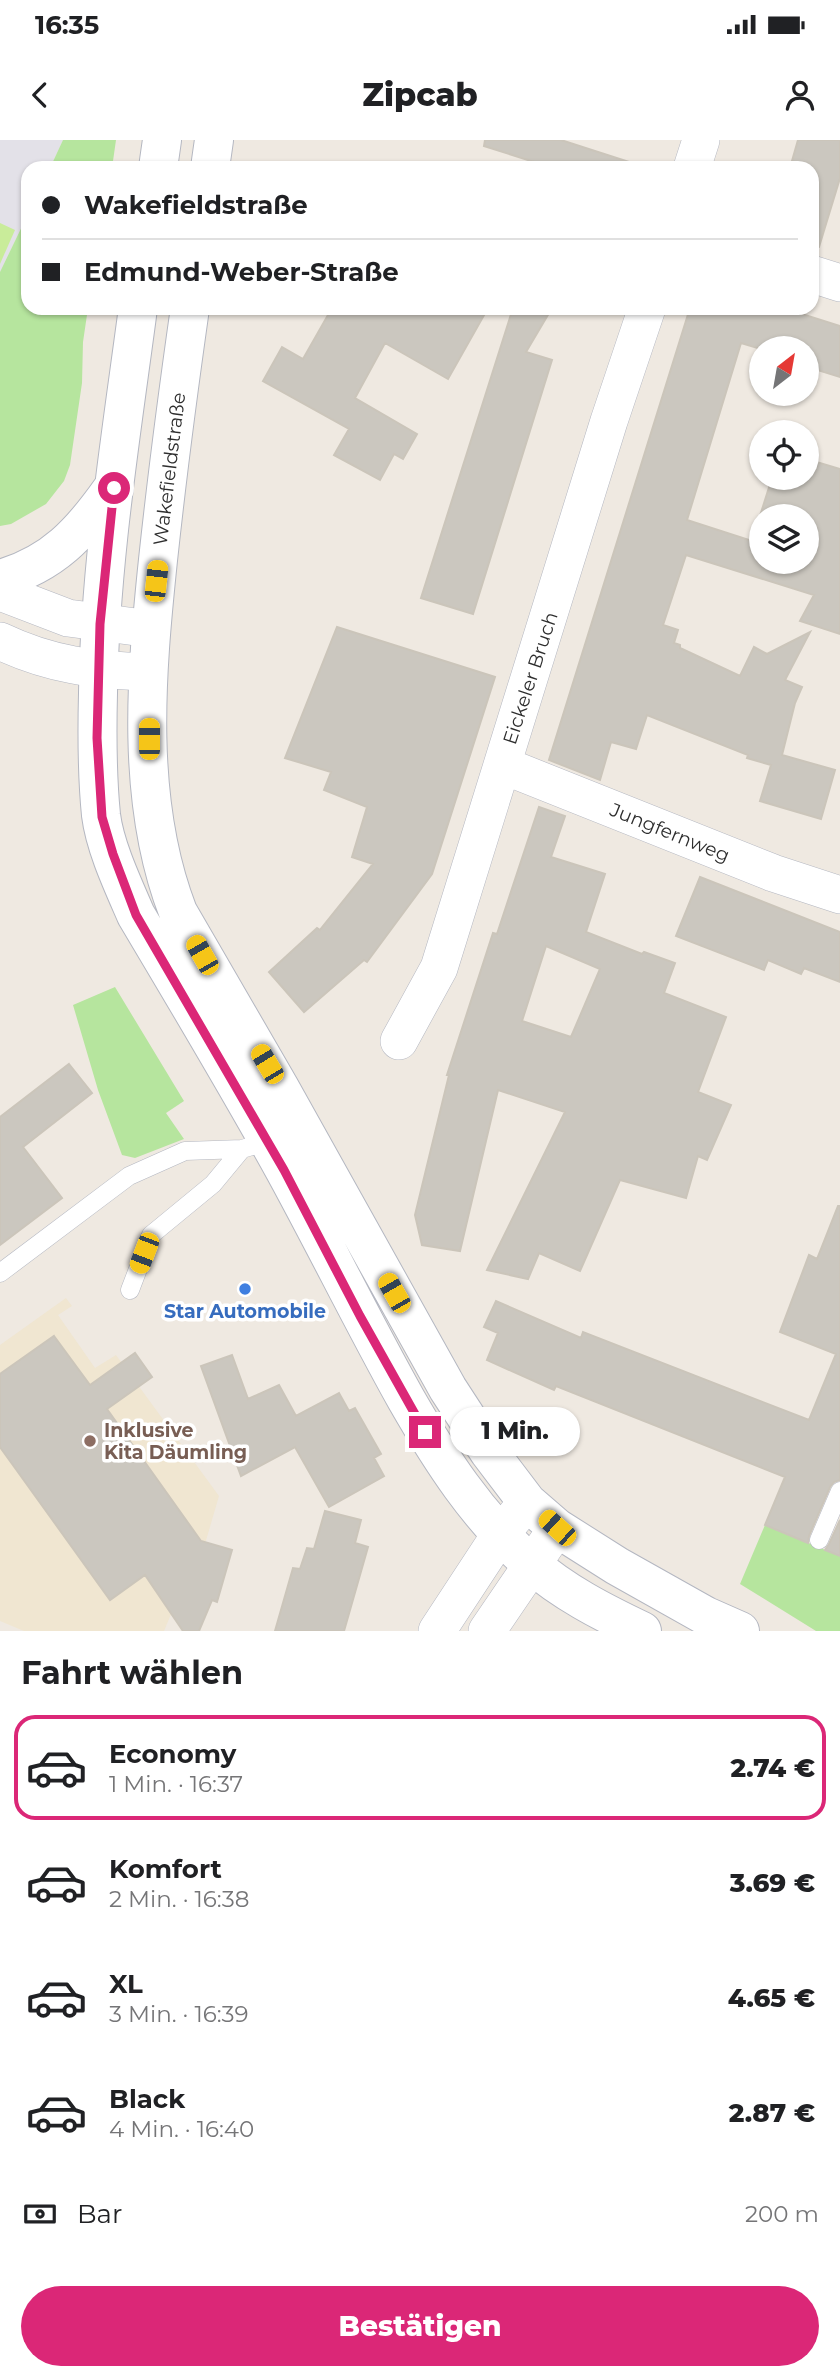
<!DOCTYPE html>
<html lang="de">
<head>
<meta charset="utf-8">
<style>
	:root { --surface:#fff; --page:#f2f2f2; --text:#202124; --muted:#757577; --line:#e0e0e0; --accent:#db2777 }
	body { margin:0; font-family:Montserrat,sans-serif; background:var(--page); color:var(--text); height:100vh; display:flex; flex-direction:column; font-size:26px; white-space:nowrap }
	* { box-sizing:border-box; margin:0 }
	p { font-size:23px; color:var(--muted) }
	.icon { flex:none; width:38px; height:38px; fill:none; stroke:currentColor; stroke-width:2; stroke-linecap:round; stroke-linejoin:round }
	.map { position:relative; height:1491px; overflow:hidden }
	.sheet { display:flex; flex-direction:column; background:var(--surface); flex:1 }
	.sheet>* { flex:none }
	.banner { position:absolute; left:21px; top:21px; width:798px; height:154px; border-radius:21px; box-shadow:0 2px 5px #0004; display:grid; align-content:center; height:154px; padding:0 21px; background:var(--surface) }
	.needle { width:46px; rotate:31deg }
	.controls { position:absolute; left:749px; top:196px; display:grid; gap:14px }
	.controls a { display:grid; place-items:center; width:70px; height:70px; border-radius:50%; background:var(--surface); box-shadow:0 2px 5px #0004; font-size:35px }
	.end { position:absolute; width:32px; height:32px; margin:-16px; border:9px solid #db2777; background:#fff; box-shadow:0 0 0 4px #fff }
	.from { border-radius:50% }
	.bubble { position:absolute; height:49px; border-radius:24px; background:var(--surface); box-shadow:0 2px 5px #0004; font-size:23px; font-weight:800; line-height:49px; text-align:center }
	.car { position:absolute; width:21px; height:42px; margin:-21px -10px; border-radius:9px; box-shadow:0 0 5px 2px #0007; background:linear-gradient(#f5c518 24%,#345 0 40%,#f5c518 0 76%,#345 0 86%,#f5c518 0) }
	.banner b { display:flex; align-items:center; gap:24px; height:66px; font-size:26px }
	.banner b+b { border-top:2px solid var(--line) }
	.banner i { width:18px; height:18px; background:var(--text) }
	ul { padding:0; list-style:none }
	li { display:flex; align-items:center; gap:21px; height:105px; margin:0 14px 10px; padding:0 7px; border:4px solid transparent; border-radius:21px }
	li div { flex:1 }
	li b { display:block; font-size:26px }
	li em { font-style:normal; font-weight:800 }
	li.on { border-color:var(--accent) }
	li>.icon { width:63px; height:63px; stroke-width:1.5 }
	h2 { padding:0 21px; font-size:32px; line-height:84px }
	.pay { display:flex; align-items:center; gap:18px; height:77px; padding:0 21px; font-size:26px }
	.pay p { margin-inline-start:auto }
	.button { display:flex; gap:14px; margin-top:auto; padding:14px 21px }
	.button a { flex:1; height:80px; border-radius:42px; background:var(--accent); color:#fff; font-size:28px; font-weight:800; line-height:80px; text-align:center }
	.status { display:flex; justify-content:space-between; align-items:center; height:49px; padding:0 35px; background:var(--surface); direction:ltr }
	.status svg { height:19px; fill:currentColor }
	header { display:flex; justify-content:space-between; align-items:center; height:91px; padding:0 21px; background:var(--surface); font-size:32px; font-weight:800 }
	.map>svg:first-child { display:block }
</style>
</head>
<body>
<div class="status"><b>16:35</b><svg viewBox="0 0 49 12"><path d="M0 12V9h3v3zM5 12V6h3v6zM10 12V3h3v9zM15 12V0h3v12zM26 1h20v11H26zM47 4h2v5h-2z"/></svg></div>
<header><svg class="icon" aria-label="back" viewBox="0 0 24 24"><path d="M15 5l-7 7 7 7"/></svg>Zipcab<svg class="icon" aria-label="person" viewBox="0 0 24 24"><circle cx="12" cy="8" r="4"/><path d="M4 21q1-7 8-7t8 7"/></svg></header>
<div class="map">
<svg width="840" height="1491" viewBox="0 0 840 1491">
	<rect width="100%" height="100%" fill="#efe9e1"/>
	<!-- industrial -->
	<path fill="#e3e1e8" d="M0 0H63L50 28H28V74L0 132Z"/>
	<!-- education -->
	<path fill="#f0e6d1" d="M66 1158 72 1166 58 1175 95 1228 116 1215 219 1356 191 1452 182 1448 164 1491H24L0 1481V1205Z"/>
	<!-- green -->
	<path fill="#b6e59e" d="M63 0H116L112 28H50Z
		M28 74V168H88L83 202 82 243 70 325 64 341 46 364 11 384 0 386V132Z
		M115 847 184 961 166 973 184 999 135 1018 122 1015 98 950 73 865Z
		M765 1385 840 1416V1491H816L740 1444Z"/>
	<!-- pitch -->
	<path fill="#c9ec9a" d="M0 83 15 90 0 124Z"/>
	<!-- building -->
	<path fill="#cbc7bf" stroke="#cbc5ba" stroke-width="2" fill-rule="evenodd" d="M485 0H561L629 22 628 28H553L484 6Z
		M798 0H840V38L819 107 812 106V28H790Z
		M332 168H488L448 239 385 203 355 258 417 294 403 319 394 314 380 340 334 315 349 289 263 241 282 207 303 219Z
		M513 168H552L526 212 552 220 473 474 421 458Z
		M690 168H783L840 186V237L808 227 807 208 761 209 741 203 687 380 752 401 772 338H807V319L840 329V494L800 481 814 455 686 415 663 485 678 490 674 503 680 505V508L740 536 754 507 767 514 810 492 785 540 802 547 795 563 782 615 835 630 821 679 760 661 771 625 747 618 748 615 647 575 636 609 611 602 600 640 549 620ZM761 376H807V422H761Z
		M337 487 495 537 432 734 367 822 364 820 304 872 269 832 317 788 320 790 373 724 352 717 367 667 324 650 331 632 285 618Z
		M539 667 565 676 551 717 605 734 586 792 642 814 644 812 675 823 664 853 726 877 698 952 731 965 707 1020 698 1016 686 1058 620 1040 580 1131 539 1113 528 1139 487 1130 565 972 498 950 460 1111 422 1105 415 1075 449 935H447L493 793 497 794ZM546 806 600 829 571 897 522 881Z
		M700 737 840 792V842L804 828 801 834 768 820 764 830 676 796Z
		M69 924 92 953 23 1007 62 1058 0 1105V977Z
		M838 1066H840V1340L834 1342 830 1347 809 1396 808 1403 765 1385 785 1337 556 1246 554 1250 487 1220 498 1193 484 1187 496 1161 581 1198 583 1192 809 1280 836 1214 780 1192 809 1115 817 1119Z
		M54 1196 90 1245 135 1213 152 1237 107 1269 201 1401 232 1410 217 1462 212 1460 199 1491H183L145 1435 110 1460 0 1307V1234Z
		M232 1215 248 1259 279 1245 296 1276 339 1253 349 1271 355 1268 381 1314 374 1318 384 1336 329 1367 295 1307 241 1336 201 1226Z
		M325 1371 361 1380 355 1403 368 1407 344 1491H275L293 1428 300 1429 307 1408 314 1409Z
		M840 1380V1416L825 1410 829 1404Z"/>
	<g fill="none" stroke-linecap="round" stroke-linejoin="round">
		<defs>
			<path id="lane" d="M0 1133 129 1036 185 1011 242 1009 273 1000
				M130 1150 151 1095 213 1044 242 1009
				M819 1400 840 1351"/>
			<path id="street" d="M692 28 701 0
				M812 134 840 143
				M0 452 68 478 151 489
				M0 501C50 525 94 530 148 532
				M502 625 773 733 840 755
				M399 901 439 828 609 281 647 168
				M437 1491 500 1395 527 1362
				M487 1491 557 1388"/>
			<path id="secondary" d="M158 28 162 0
				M210 28 214 0
				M138 168C121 296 100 424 98 553 97 593 97 635 101 675 105 707 123 745 136 775 186 859 237 944 285 1031 326 1106 364 1184 406 1259 441 1320 477 1376 530 1423 563 1452 602 1472 642 1491
				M190 168C178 252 167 336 158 420 146 535 135 661 178 772L280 948 448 1249 489 1312 527 1362 557 1388 617 1426 706 1476 740 1491
				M0 439C53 424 81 393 112 349"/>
		</defs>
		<!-- lane casing -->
		<use href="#lane" stroke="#b4b7c1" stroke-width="19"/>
		<!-- street casing -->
		<use href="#street" stroke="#b4b7c1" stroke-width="38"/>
		<!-- secondary casing -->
		<use href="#secondary" stroke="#b4b7c1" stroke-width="40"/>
		<!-- lane -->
		<use href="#lane" stroke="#fff" stroke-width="18"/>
		<!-- street -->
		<use href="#street" stroke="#fff" stroke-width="37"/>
		<!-- secondary -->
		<use href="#secondary" stroke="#fff" stroke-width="38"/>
	</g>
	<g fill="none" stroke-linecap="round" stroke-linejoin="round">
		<!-- route -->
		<path stroke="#db2777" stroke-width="9" d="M114 348 100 484 97 598 102 677 113 714 136 775 284 1030 360 1176 425 1292"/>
	</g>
	<!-- markers -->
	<circle fill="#3f7fe0" stroke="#fff" stroke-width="2.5" cx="245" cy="1149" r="7"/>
	<circle fill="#8d6e63" stroke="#fff" stroke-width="2.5" cx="90" cy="1301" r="7"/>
	<g text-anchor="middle" stroke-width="7" stroke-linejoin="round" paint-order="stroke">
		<!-- street labels -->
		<g font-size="19" fill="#2e2e2e" stroke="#fff">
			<text transform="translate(169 329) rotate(-83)" y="7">Wakefieldstraße</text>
			<text transform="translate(530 538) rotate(-72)" y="7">Eickeler Bruch</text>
			<text transform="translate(670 692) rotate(22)" y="7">Jungfernweg</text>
		</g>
		<!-- shop labels -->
		<g font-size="19" font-weight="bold" fill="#366cbe" stroke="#fff">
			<text x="245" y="1178">Star Automobile</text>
		</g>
		<!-- education labels -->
		<g font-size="19" font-weight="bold" fill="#785e54" stroke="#fff" text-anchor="start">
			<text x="104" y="1297">Inklusive<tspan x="104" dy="22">Kita Däumling</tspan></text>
		</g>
	</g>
</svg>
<div class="controls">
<a><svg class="needle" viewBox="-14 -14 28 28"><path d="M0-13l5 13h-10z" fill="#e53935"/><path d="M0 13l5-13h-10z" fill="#757577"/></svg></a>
<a><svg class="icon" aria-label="locate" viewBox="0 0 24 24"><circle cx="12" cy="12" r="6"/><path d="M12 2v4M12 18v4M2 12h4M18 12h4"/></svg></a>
<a><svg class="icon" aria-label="layers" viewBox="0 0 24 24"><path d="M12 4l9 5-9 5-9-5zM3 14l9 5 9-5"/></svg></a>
</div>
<i class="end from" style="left:114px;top:348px"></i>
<i class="end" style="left:425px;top:1292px"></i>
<div class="bubble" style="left:450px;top:1267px;width:130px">1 Min.</div>
<i class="car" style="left:156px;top:441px;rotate:6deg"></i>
<i class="car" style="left:149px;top:599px;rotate:0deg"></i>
<i class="car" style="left:202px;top:815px;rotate:330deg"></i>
<i class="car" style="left:267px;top:924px;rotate:329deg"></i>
<i class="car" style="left:144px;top:1113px;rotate:201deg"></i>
<i class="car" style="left:394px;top:1153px;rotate:330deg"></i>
<i class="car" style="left:557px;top:1388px;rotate:312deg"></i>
<div class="banner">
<b><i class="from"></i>Wakefieldstraße</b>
<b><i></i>Edmund-Weber-Straße</b>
</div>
</div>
<section class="sheet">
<h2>Fahrt wählen</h2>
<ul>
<li class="on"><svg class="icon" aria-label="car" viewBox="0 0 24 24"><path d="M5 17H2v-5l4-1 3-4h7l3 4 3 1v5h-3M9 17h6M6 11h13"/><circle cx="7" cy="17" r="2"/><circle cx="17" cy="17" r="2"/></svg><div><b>Economy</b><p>1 Min. · 16:37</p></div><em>2.74 €</em></li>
<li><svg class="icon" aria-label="car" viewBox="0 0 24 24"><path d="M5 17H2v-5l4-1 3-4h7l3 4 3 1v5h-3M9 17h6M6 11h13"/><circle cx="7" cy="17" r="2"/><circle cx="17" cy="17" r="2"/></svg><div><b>Komfort</b><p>2 Min. · 16:38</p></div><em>3.69 €</em></li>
<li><svg class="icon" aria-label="car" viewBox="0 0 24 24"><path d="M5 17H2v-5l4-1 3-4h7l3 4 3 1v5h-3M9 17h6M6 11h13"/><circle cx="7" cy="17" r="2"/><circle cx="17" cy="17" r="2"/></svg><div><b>XL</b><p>3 Min. · 16:39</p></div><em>4.65 €</em></li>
<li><svg class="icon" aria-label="car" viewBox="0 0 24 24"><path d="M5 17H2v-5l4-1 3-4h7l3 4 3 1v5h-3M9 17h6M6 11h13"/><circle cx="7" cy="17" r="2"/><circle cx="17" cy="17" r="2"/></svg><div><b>Black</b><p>4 Min. · 16:40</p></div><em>2.87 €</em></li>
</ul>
<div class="pay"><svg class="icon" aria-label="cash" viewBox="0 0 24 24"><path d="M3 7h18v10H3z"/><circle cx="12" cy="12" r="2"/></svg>Bar<p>200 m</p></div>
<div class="button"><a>Bestätigen</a></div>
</section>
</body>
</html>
